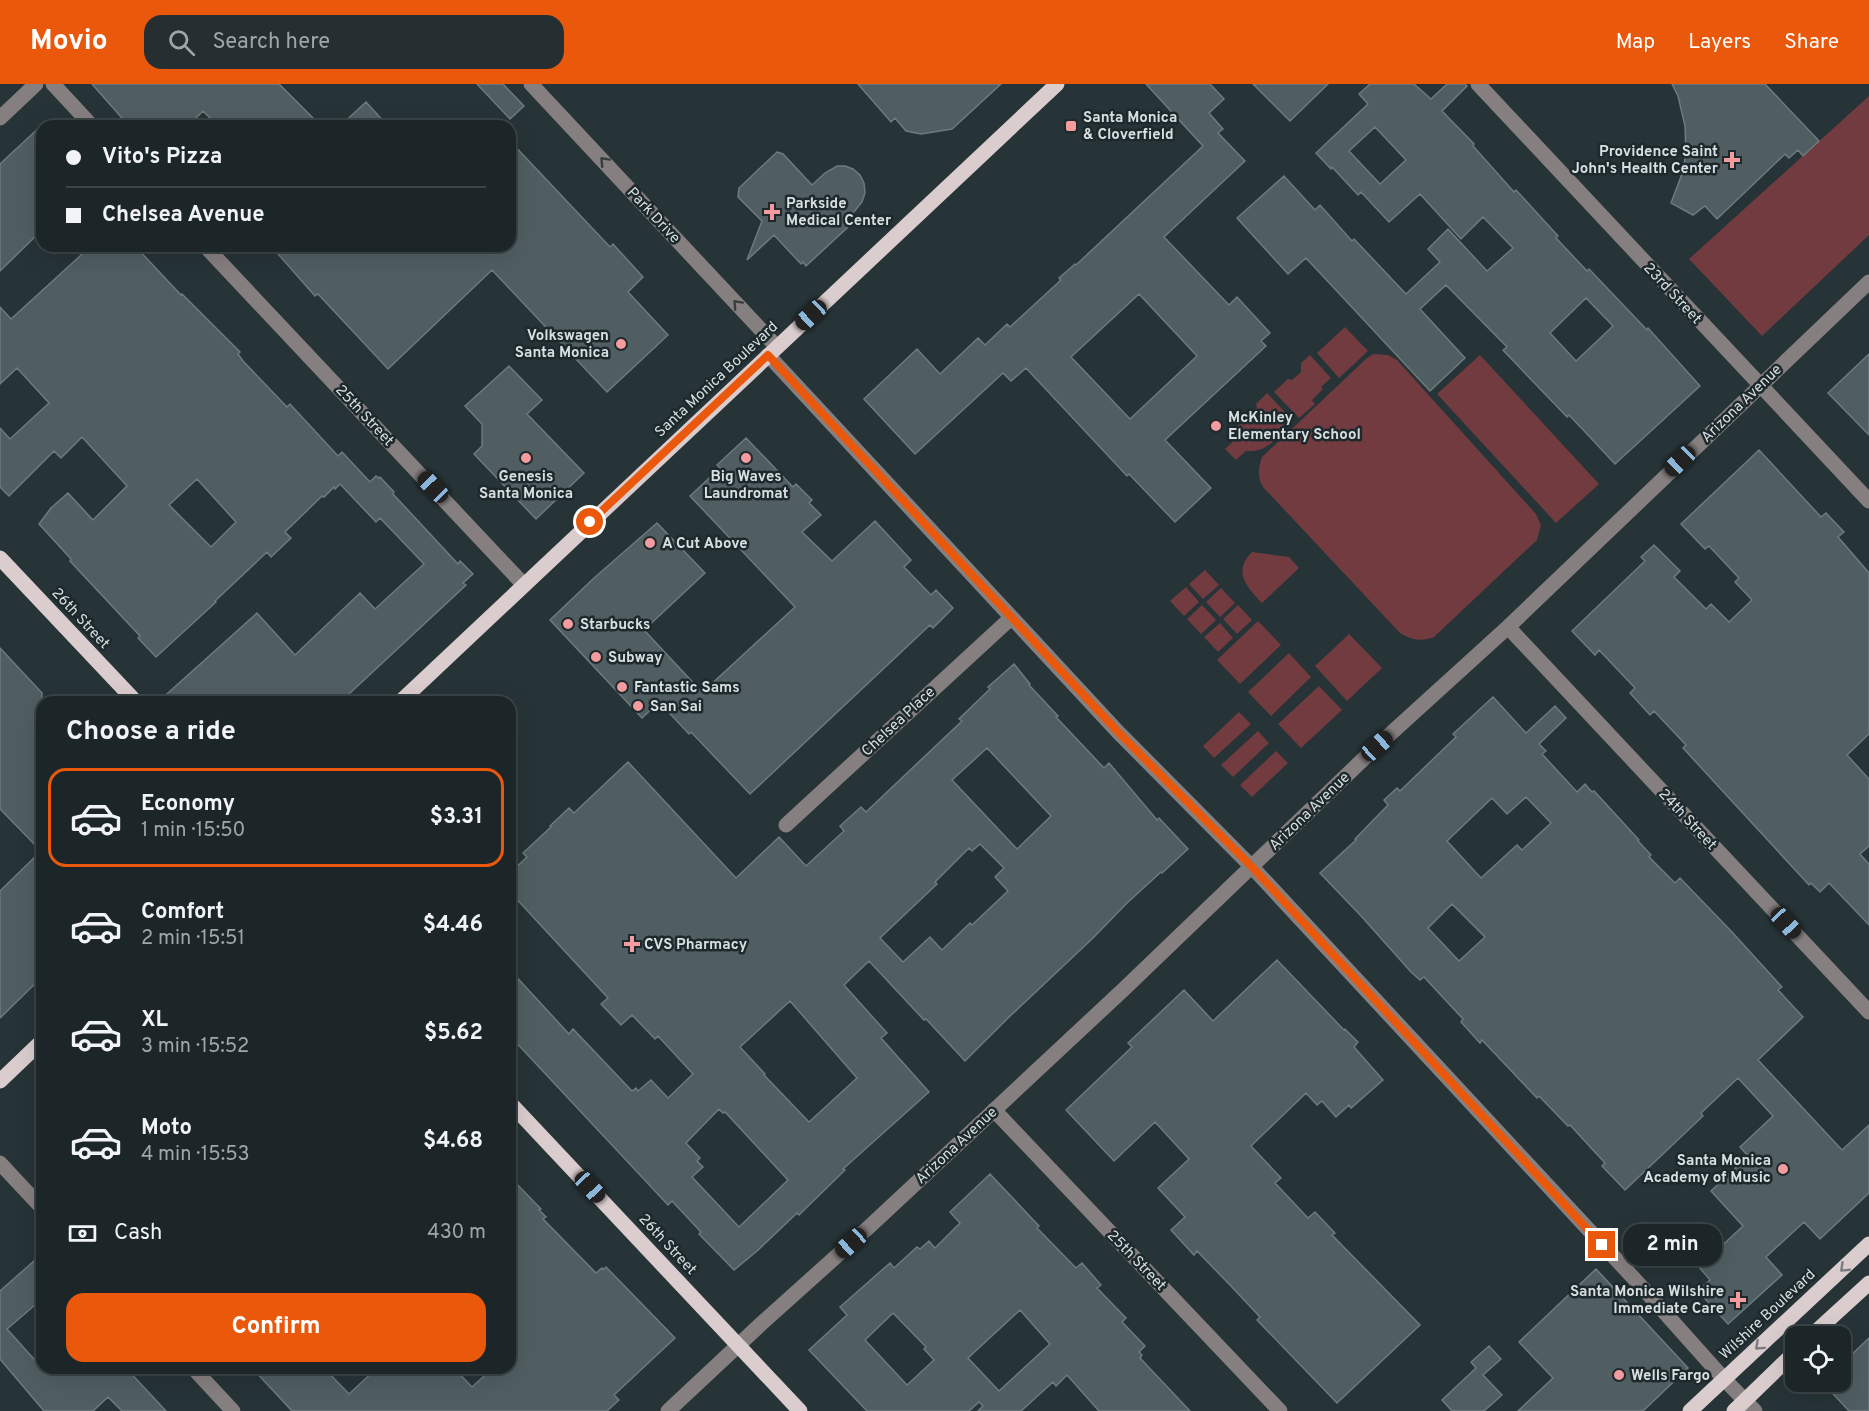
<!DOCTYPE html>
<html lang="en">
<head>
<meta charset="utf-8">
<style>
	:root { --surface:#1c2629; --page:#252e31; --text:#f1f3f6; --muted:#a0a5a8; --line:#3a4346; --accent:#ea580c }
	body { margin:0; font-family:Overpass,sans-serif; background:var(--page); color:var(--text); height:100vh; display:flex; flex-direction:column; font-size:22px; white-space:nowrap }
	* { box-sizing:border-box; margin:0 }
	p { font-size:20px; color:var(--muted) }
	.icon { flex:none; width:33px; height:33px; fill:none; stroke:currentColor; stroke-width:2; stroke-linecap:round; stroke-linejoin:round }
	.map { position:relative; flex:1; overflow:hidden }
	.drawer { position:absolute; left:36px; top:612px; width:480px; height:678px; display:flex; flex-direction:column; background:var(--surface); border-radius:18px; box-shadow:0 6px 24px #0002,0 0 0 2px var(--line) }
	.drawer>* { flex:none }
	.guide { position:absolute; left:36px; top:36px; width:480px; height:132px; border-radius:18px; box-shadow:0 6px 24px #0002,0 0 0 2px var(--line); display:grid; align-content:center; height:132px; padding:0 30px; background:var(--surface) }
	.fabs { position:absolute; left:1785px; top:1242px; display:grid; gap:12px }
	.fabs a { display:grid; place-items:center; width:66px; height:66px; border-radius:12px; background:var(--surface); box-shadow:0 6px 24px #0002,0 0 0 2px var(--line); font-size:30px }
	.end { position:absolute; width:27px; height:27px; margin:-14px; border:8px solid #ea580c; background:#fff; box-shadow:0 0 0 3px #fff }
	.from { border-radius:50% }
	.bubble { position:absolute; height:42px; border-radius:18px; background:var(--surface); box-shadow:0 6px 24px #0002,0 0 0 2px var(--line); font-size:20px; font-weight:700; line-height:42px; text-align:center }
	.car { position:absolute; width:18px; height:36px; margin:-18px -9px; border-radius:8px; box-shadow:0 0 4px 2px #0007; background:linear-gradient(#222 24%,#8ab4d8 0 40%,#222 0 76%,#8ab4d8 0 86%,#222 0) }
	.guide b { display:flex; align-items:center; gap:21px; height:57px; font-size:22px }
	.guide b+b { border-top:2px solid var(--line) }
	.guide i { width:15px; height:15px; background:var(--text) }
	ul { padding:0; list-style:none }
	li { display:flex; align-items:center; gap:18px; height:99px; margin:0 12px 9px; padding:0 18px; border:3px solid transparent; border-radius:18px }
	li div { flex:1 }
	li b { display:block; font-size:22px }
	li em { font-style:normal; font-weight:700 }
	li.on { border-color:var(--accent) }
	li>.icon { width:54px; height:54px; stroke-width:1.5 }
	h2 { padding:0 30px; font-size:27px; line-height:72px }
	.pay { display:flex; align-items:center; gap:15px; height:66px; padding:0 30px; font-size:22px }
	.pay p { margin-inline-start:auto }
	.cta { display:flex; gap:12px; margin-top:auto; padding:12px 30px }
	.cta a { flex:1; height:69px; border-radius:18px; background:var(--accent); color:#fff; font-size:24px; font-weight:700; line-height:69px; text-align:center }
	header { display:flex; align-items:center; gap:36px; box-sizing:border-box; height:84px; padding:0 30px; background:var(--accent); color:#fff }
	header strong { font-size:28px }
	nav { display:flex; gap:33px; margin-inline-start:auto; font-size:21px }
	.search { width:420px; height:54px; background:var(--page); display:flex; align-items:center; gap:15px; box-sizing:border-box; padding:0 21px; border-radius:18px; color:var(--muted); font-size:22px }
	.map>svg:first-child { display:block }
</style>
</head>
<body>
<header>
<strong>Movio</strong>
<div class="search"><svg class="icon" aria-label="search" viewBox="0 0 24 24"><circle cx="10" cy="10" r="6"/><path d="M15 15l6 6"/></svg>Search here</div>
<nav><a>Map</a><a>Layers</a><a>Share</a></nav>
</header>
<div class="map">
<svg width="1869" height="1327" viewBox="0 0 1869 1327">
	<rect width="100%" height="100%" fill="#263337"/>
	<!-- green -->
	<path fill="#713b3f" d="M1869 12V151L1762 252 1689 175Z
		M1345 243 1368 267 1339 294 1317 269Z
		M1373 270 1388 271 1397 276 1536 430 1541 441 1537 456 1434 553C1421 558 1412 556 1400 549L1263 403C1257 392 1258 385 1262 373L1367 274Z
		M1310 271 1331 294 1321 303 1323 305 1312 316 1315 320 1299 334 1274 308 1288 295 1292 296 1301 288V279Z
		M1480 271 1599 400 1556 439 1437 310Z
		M1267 309 1288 331C1281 351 1270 369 1246 367L1236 376 1225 365 1239 352 1234 346 1257 323 1256 320Z
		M1252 468 1289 473 1299 484 1262 519C1247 503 1232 488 1252 468Z
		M1205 486 1219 501 1203 515 1189 500Z
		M1186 503 1199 518 1184 532 1170 517Z
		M1221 504 1235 519 1220 533 1206 518Z
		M1202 521 1216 536 1201 550 1187 535Z
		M1238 521 1252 536 1237 550 1223 535Z
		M1258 537 1281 561 1240 600 1217 576Z
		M1220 539 1233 554 1218 568 1204 553Z
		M1349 550 1382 584 1347 617 1315 582Z
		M1289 569 1311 593 1271 632 1248 608Z
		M1319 602 1342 626 1301 664 1278 640Z
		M1239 628 1251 640 1214 674 1203 662Z
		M1258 647 1269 659 1233 693 1221 681Z
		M1276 667 1288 679 1252 713 1240 701Z"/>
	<!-- building -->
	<path fill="#505e62" stroke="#6c7b7e" stroke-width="1.5" fill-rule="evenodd" d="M92 0H279L321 42H218L203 27 188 42H129Z
		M477 0H503L524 22 510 35Z
		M858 0H1001L952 45 921 50 906 47 895 34 891 38Z
		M1146 0H1210L1224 15 1209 29 1223 45 1218 49 1245 77 1164 153 1229 221 1237 213 1270 249 1261 257 1266 262 1165 356 1211 404 1175 438 1129 390 1127 392 1026 284 1011 297 1003 289 915 370 864 315 917 265 940 290 978 254 985 261 1007 240 1010 243 1061 196 1059 194 1075 180 1076 181 1203 62ZM1139 210 1197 272 1130 335 1071 273Z
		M1253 0H1328L1290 37Z
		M1370 0H1414L1431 15 1447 0H1465L1467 2 1442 27 1474 60 1473 62 1514 108 1516 106 1527 118 1558 152 1556 154 1587 187 1589 185 1647 246 1648 244 1700 302 1615 380 1587 350 1569 331 1567 333 1523 287 1503 266 1507 263 1446 201 1420 225 1465 274 1430 307 1306 174 1288 190 1237 134 1284 92 1315 126 1320 121 1352 157 1354 155 1406 210 1440 178 1428 165 1448 145 1487 187 1513 164 1483 133 1461 155 1420 110 1389 138 1361 108 1358 111 1332 83 1331 85 1316 69 1368 20 1359 10ZM1375 43 1406 76 1380 100 1349 67ZM1586 214 1613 242 1576 277 1550 249Z
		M1672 0H1765L1819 57 1803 72 1798 66 1789 74 1785 70 1717 135 1705 122 1693 131 1671 119 1682 90 1686 70 1685 42 1678 12Z
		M366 18 388 42H340Z
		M42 41V146L0 187V80Z
		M510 57 610 163 613 160 643 193 628 208 668 251 607 308 492 186 388 285 318 210 315 212 271 162H510Z
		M777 68 783 70 812 101 825 89 837 82H845L853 85 860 91 864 99 865 109 862 118 844 140 848 143 806 182 803 178 801 180 774 151 747 176 762 137 738 113 739 104Z
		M91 162H135L181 211 182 210 240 268 238 270 243 277 287 323 290 320 338 372 342 368 370 398 376 392 379 394 380 393 394 408 393 410 458 480 460 477 473 490 463 499 466 501 349 610 356 618H158L257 529 295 571 360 509 375 525 424 480 380 434 376 438 340 400 335 405 334 403 324 413 322 412 285 448 291 454 271 473 267 468 215 517 216 518 156 573 138 554 140 552 70 477 71 475 39 440 51 424 68 409 93 436 127 402 82 353 61 374 54 367 9 412 0 403V344L10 355 49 319 17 284 0 300V223L11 235ZM197 395 236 438 211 463 169 421Z
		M1869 270V351L1828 309Z
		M509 282 542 316 527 330 584 389 536 435 474 370 482 362V340L465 322Z
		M746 354 793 403 796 400 812 416 809 419 821 431 802 448 832 477 875 437 911 476 904 483 931 511 936 506 953 524 933 544 930 541 750 710 691 648 689 650 659 618 642 634 550 536 593 495 657 439 705 489 644 546 701 607 705 603 706 605 795 523 690 412 720 384 717 381Z
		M1759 366 1821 433 1826 429 1844 448 1838 453 1869 489V650L1847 671 1869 695V762L1860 770 1869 780V841L1829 799 1820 808 1811 799 1809 801 1683 664 1686 661 1654 627 1650 631 1630 609 1635 604 1599 566 1595 571 1572 547 1645 477 1641 473 1654 461 1680 487 1674 493 1706 525 1711 520 1729 538 1752 516 1735 498 1739 494 1709 462 1705 465 1681 440Z
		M0 564 42 609V893L0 934V807L41 767 0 725Z
		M1014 580 1030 600 1029 601 1058 632 1056 633 1104 684 1109 679 1157 736 1159 734 1188 765 1162 789 1161 788 1127 819 1093 854 1007 935 965 977 926 935 924 936 869 877 844 901 887 949 881 954 929 1008 843 1085 845 1086 799 1131 797 1129 757 1167 734 1186 699 1150 701 1148 672 1117 668 1121 510 952V886L569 950 573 945 632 1007 636 1004 638 1007 651 996 668 1014 693 990 658 952 655 955 632 931 621 941 601 920 608 914 510 808V789L527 773 523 769 551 743 550 742 569 724 574 729 628 678 736 794 779 753 806 782 844 747 840 742 861 723 866 728 962 637 959 635 990 605 988 603ZM987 664 1051 732 1017 765 952 696ZM980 760 1004 784 995 793 1008 807 972 841 970 839 942 866 930 853 903 878 880 854 937 800 935 798 969 764 972 767ZM790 917 857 994 809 1038 764 991 765 990 740 963ZM719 1025 723 1029 725 1028 788 1096 739 1143 692 1093 703 1083 697 1077 700 1074 686 1059Z
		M1493 613 1526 649 1555 622 1566 634 1539 660 1546 667 1542 670 1577 708 1585 700 1592 708 1594 707 1639 756 1638 757 1651 771 1649 773 1675 799 1680 794 1732 848 1782 903 1778 906 1803 933 1758 976 1842 1066 1869 1041V1109L1820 1155 1804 1138 1766 1173 1782 1191 1728 1240 1698 1207 1710 1196 1699 1183 1743 1142 1711 1107 1748 1072 1740 1063 1773 1032 1738 994 1701 1029 1703 1032 1625 1106 1602 1082 1605 1079 1570 1041 1568 1042 1539 1012 1537 1014 1482 956 1480 959 1461 938 1463 935 1424 893 1420 896 1411 888 1362 833 1320 789 1356 756 1355 755 1388 721 1384 716 1397 704 1400 707 1456 653 1453 650ZM1526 713 1551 739 1522 766 1517 761 1481 794 1447 757 1492 714 1507 730ZM1452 820 1485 853 1459 877 1428 844Z
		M1277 876 1344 946 1345 945 1358 958 1354 963 1383 996 1351 1024 1349 1021 1336 1033 1322 1017 1317 1021 1306 1009 1251 1062 1281 1094 1275 1099 1308 1134 1315 1128 1335 1149 1332 1151 1420 1241 1337 1319 1257 1236 1260 1233 1230 1201 1197 1167 1194 1171 1171 1146 1185 1133 1158 1104 1189 1075 1155 1038 1114 1077 1066 1026 1132 963 1128 959 1184 906 1213 937Z
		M990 1090 1039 1142 1037 1144 1076 1184 1082 1179 1101 1201 1097 1204 1126 1234 1122 1238 1145 1262 1139 1268 1142 1271 1140 1274 1190 1327H1099L1067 1291 1056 1302 1053 1298 1021 1327H978L983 1322 979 1318 969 1327H867L809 1266 847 1231 840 1223 890 1179 894 1184 917 1163 920 1165 929 1157 935 1164 960 1139 950 1128ZM1020 1226 1050 1260 999 1307 968 1274ZM893 1229 926 1263 924 1265 934 1276 907 1301 865 1256Z
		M510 1093 541 1125 539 1126 546 1133 543 1135 596 1189 602 1184 603 1186 606 1183 675 1254 614 1311 619 1316 607 1327H292L252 1284H324L349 1310 377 1284H454L472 1303 493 1284H510Z
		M42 1170V1215L7 1245 42 1284H126L166 1327H122L108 1313 93 1327H44L0 1275V1207Z
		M1596 1185 1688 1284 1643 1327H1518L1553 1294 1519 1258Z
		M1869 1254V1327H1849L1822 1298H1840V1274L1847 1275Z
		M1489 1262 1501 1275 1483 1291 1502 1311 1484 1327H1452L1442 1316 1476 1284 1471 1278Z"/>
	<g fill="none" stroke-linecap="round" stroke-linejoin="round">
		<!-- minor -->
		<path stroke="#867f7f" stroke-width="15" d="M53 0 92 42
			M531 0 777 263
			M1478 0 1869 417
			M0 34 36 0
			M205 162 524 501
			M768 271 1118 648 1252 783 1640 1201 1724 1295 1755 1327
			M1508 543 1869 928
			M786 741 1011 534
			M994 1026 1280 1327
			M0 1079 42 1124
			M193 1284 233 1327
			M668 1327 762 1239 869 1143 1124 905 1377 662 1508 543 1869 198"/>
		<!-- major -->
		<path stroke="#dbcdcd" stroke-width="15" d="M0 474 136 618
			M400 618 1057 0
			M0 997 42 957
			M510 1019 800 1327
			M1811 1252 1869 1199
			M1690 1327 1869 1160
			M1734 1327 1796 1267"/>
	</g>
	<!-- one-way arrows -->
	<defs><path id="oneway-chevron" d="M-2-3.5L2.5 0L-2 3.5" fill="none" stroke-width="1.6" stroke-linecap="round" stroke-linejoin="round" transform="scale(1.5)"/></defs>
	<g stroke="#373e42">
		<use href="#oneway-chevron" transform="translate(604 77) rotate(-133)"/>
		<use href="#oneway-chevron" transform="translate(737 220) rotate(-133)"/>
	</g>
	<g stroke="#7c7b7d">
		<use href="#oneway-chevron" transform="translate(1844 1184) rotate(136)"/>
		<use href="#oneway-chevron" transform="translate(1759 1262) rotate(138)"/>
	</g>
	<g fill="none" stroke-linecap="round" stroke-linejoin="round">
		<!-- route -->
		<path stroke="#ea580c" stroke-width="8" d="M590 438 768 271 1118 648 1252 783 1602 1161"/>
	</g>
	<!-- markers -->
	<g fill="#f49b9f" stroke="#1d292d" stroke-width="2">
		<rect x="1065" y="36" width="12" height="12" rx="3"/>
		<path d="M1729 67h6v6h6v6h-6v6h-6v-6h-6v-6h6z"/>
		<path d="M769 119h6v6h6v6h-6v6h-6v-6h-6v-6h6z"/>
		<circle cx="621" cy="260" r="6"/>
		<circle cx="1216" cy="342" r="6"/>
		<circle cx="526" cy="374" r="6"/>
		<circle cx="746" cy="374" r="6"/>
		<circle cx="650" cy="459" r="6"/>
		<circle cx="568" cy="540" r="6"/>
		<circle cx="596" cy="573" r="6"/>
		<circle cx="622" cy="603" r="6"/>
		<circle cx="638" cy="622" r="6"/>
		<path d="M629 851h6v6h6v6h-6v6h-6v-6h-6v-6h6z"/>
		<circle cx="1783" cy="1085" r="6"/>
		<path d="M1735 1207h6v6h6v6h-6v6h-6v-6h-6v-6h6z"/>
		<circle cx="1619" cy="1291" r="6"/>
	</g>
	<g text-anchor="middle" stroke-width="5" stroke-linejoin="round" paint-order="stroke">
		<!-- poi labels -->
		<g font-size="15" font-weight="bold" fill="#d7dfe1" stroke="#1d292d" text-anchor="start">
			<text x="1083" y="38">Santa Monica<tspan x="1083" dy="17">&amp; Cloverfield</tspan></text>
			<text x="1718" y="72" text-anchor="end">Providence Saint<tspan x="1718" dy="17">John's Health Center</tspan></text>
			<text x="786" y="124">Parkside<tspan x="786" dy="17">Medical Center</tspan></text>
			<text x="609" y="256" text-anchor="end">Volkswagen<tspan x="609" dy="17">Santa Monica</tspan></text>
			<text x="1228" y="338">McKinley<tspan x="1228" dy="17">Elementary School</tspan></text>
			<text x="526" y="397" text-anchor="middle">Genesis<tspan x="526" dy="17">Santa Monica</tspan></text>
			<text x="746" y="397" text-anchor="middle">Big Waves<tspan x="746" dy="17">Laundromat</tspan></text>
			<text x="662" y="464">A Cut Above</text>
			<text x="580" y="545">Starbucks</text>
			<text x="608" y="578">Subway</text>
			<text x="634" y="608">Fantastic Sams</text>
			<text x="650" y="627">San Sai</text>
			<text x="644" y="865">CVS Pharmacy</text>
			<text x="1771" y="1081" text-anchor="end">Santa Monica<tspan x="1771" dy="17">Academy of Music</tspan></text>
			<text x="1724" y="1212" text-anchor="end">Santa Monica Wilshire<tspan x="1724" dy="17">Immediate Care</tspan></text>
			<text x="1631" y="1296">Wells Fargo</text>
		</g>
		<!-- street labels -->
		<g font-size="15" fill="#d7dfe1" stroke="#1d292d">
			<text transform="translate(654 131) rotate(47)" y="5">Park Drive</text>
			<text transform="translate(1673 209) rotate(47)" y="5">23rd Street</text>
			<text transform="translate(716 295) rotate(-43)" y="5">Santa Monica Boulevard</text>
			<text transform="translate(1741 319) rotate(-44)" y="5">Arizona Avenue</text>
			<text transform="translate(365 331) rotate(47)" y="5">25th Street</text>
			<text transform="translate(81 534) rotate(47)" y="5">26th Street</text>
			<text transform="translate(898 637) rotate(-43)" y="5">Chelsea Place</text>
			<text transform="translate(1309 727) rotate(-44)" y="5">Arizona Avenue</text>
			<text transform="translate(1688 735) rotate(47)" y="5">24th Street</text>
			<text transform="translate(956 1061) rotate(-43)" y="5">Arizona Avenue</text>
			<text transform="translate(668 1160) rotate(47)" y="5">26th Street</text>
			<text transform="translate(1137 1176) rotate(46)" y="5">25th Street</text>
			<text transform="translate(1767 1230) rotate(-43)" y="5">Wilshire Boulevard</text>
		</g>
	</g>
</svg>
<div class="fabs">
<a><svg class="icon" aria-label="locate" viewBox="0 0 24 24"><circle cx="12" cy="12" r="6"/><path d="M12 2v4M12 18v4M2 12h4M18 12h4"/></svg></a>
</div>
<i class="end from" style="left:590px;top:438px"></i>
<i class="end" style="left:1602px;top:1161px"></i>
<div class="bubble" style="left:1623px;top:1140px;width:99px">2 min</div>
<i class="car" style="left:811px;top:231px;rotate:227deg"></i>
<i class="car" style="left:1680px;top:377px;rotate:226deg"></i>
<i class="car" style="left:433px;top:403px;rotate:316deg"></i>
<i class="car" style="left:1377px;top:662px;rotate:48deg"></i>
<i class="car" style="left:1786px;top:839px;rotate:137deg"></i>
<i class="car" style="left:590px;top:1103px;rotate:137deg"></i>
<i class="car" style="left:851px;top:1159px;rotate:228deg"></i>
<div class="guide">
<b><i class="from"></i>Vito's Pizza</b>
<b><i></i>Chelsea Avenue</b>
</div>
<section class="drawer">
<h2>Choose a ride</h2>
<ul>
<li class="on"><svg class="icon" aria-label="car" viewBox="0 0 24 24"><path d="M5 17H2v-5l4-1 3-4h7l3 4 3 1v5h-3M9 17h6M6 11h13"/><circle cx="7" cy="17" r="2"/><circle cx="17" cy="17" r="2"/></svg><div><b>Economy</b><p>1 min · 15:50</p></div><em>$3.31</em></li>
<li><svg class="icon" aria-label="car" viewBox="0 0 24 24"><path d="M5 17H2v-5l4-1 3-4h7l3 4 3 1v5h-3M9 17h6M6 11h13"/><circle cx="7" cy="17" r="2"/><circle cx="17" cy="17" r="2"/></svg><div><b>Comfort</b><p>2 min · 15:51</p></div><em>$4.46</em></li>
<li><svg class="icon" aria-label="car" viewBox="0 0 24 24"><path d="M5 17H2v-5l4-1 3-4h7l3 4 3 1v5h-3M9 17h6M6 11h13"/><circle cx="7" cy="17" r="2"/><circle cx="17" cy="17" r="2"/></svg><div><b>XL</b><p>3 min · 15:52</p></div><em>$5.62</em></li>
<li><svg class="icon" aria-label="car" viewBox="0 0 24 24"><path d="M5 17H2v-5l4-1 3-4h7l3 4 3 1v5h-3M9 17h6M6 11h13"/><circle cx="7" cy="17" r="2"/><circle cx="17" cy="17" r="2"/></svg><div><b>Moto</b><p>4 min · 15:53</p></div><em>$4.68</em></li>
</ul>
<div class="pay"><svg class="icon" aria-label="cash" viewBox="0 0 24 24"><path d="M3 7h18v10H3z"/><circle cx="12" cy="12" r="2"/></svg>Cash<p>430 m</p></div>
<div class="cta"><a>Confirm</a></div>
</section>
</div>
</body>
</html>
